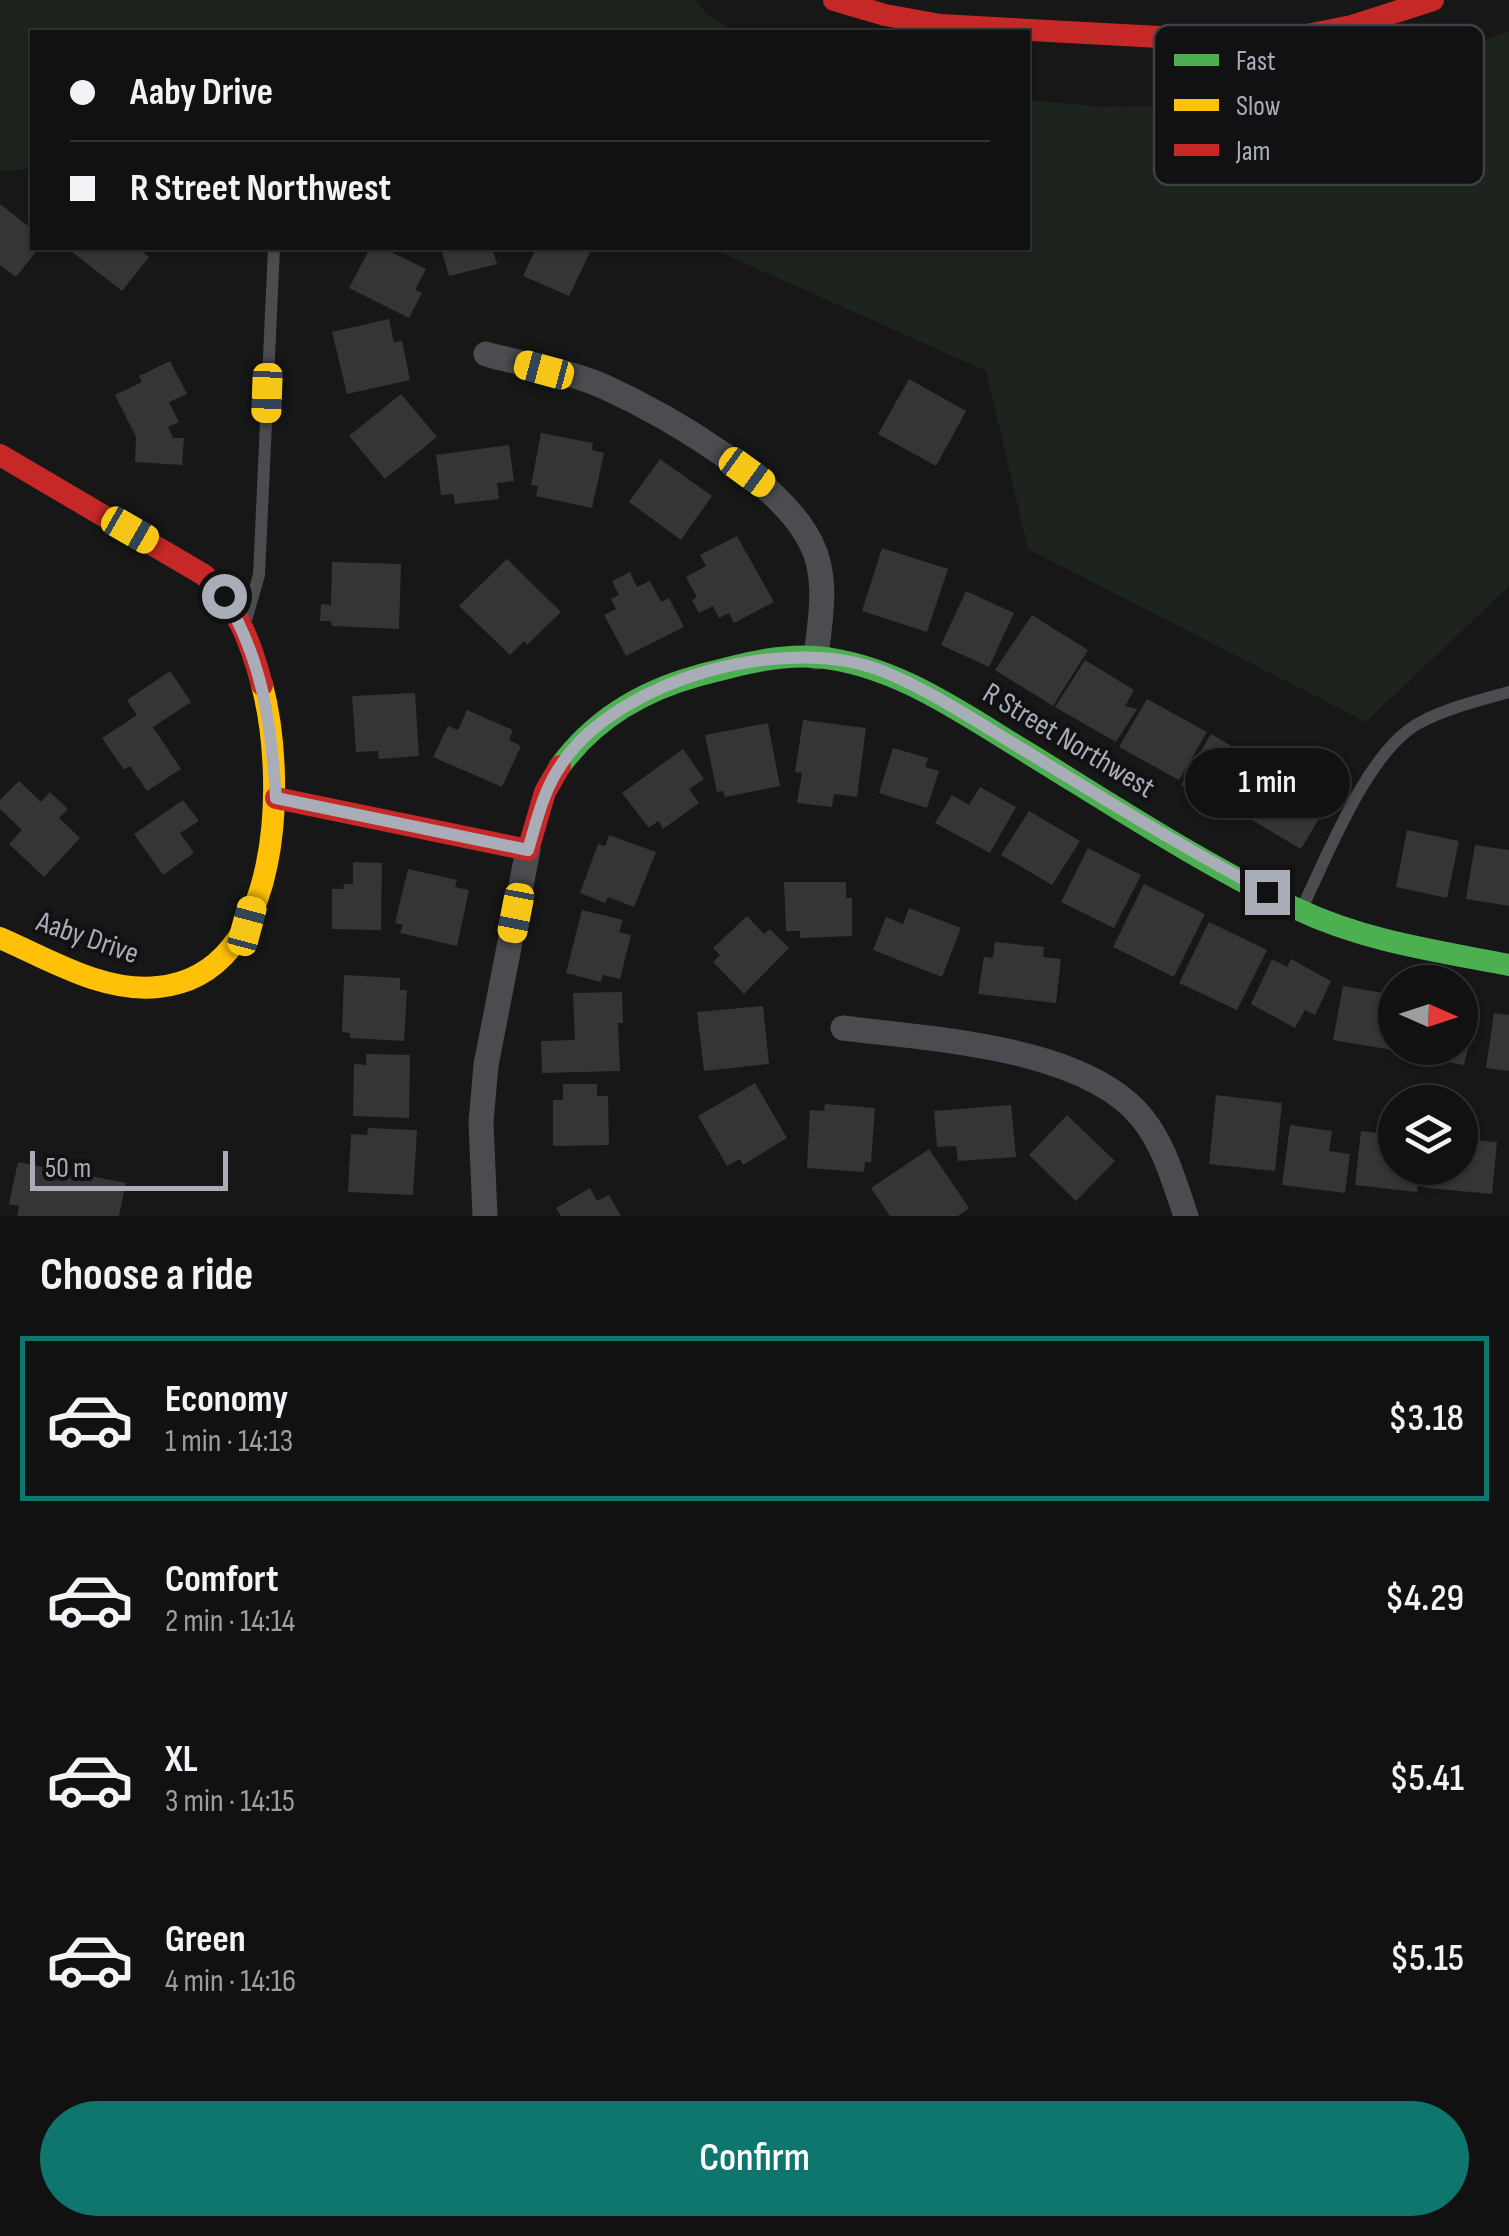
<!DOCTYPE html>
<html lang="en">
<head>
<meta charset="utf-8">
<style>
	:root { --surface:#111; --page:#1e1f1f; --text:#f1f3f6; --muted:#9c9d9f; --line:#303131; --accent:#0f766e }
	body { margin:0; font-family:"Sofia Sans Condensed",sans-serif; background:var(--page); color:var(--text); height:100vh; display:flex; flex-direction:column; font-size:38px; white-space:nowrap }
	* { box-sizing:border-box; margin:0 }
	p { font-size:32px; color:var(--muted) }
	.icon { flex:none; width:55px; height:55px; fill:none; stroke:currentColor; stroke-width:2; stroke-linecap:round; stroke-linejoin:round }
	.map { position:relative; height:1216px; overflow:hidden }
	.details { display:flex; flex-direction:column; background:var(--surface); flex:1 }
	.details>* { flex:none }
	.hud { position:absolute; left:30px; top:30px; width:1000px; height:220px; border-radius:0px; box-shadow:0 2px 8px #0004,0 0 0 2px var(--line); display:grid; align-content:center; height:220px; padding:0 40px; background:var(--surface) }
	.needle { width:65px; rotate:93deg }
	.fabs { position:absolute; left:1378px; top:965px; display:grid; gap:20px }
	.fabs a { display:grid; place-items:center; width:100px; height:100px; border-radius:50%; background:var(--surface); box-shadow:0 2px 8px #0004,0 0 0 2px var(--line); font-size:50px }
	.scale { position:absolute; left:30px; bottom:25px; width:198px; box-sizing:border-box; padding-left:10px; border:5px solid #a8adb8; border-top:0; font-size:28px; line-height:35px; white-space:nowrap; color:#a8adb8; -webkit-text-stroke:8px #111113; paint-order:stroke }
	.end { position:absolute; width:45px; height:45px; margin:-22px; border:12px solid #a8adb8; background:#111; box-shadow:0 0 0 5px #111 }
	.from { border-radius:50% }
	.bubble { position:absolute; height:70px; border-radius:35px; background:var(--surface); box-shadow:0 2px 8px #0004,0 0 0 2px var(--line); font-size:32px; font-weight:600; line-height:70px; text-align:center }
	.car { position:absolute; width:30px; height:60px; margin:-30px -15px; border-radius:12px; box-shadow:0 0 8px 2px #0007; background:linear-gradient(#f5c518 24%,#345 0 40%,#f5c518 0 76%,#345 0 86%,#f5c518 0) }
	.hud b { display:flex; align-items:center; gap:35px; height:95px; font-size:38px }
	.hud b+b { border-top:2px solid var(--line) }
	.hud i { width:25px; height:25px; background:var(--text) }
	ul { padding:0; list-style:none }
	li { display:flex; align-items:center; gap:30px; height:165px; margin:0 20px 15px; padding:0 20px; border:5px solid transparent; border-radius:0px }
	li div { flex:1 }
	li b { display:block; font-size:38px }
	li em { font-style:normal; font-weight:600 }
	li.selected { border-color:var(--accent) }
	li>.icon { width:90px; height:90px; stroke-width:1.5 }
	h2 { padding:0 40px; font-size:45px; line-height:120px }
	.button { display:flex; gap:20px; margin-top:auto; padding:20px 40px }
	.button a { flex:1; height:115px; border-radius:60px; background:var(--accent); color:#fff; font-size:40px; font-weight:600; line-height:115px; text-align:center }
	.map>svg:first-child { display:block }
</style>
</head>
<body>
<div class="map">
<svg width="1509" height="1216" viewBox="0 0 1509 1216">
	<rect width="100%" height="100%" fill="#171717"/>
	<!-- green -->
	<path fill="#1d241e" d="M0 0H695L707 14 737 32H32V169L0 171Z
		M1509 31V586L1366 722 1028 549 986 371 711 248H1028V100L1103 107 1243 105 1341 95Z"/>
	<!-- building -->
	<path fill="#353536" d="M0 204 32 229 29 236 32 239V248H39L16 277 0 265Z
		M73 248H137L149 257 122 291 71 251Z
		M370 248H383L426 269 415 290 422 293 409 318 349 288Z
		M441 248H492L497 264 449 276Z
		M536 248H592L569 296 523 276Z
		M389 319 394 342 402 341 410 380 347 394 332 332Z
		M170 361 187 394 169 402 179 422 168 427 173 438H184L182 465 135 462 136 437 115 395 142 382 139 376Z
		M909 379 966 411 936 466 878 434Z
		M401 394 437 437 385 479 349 436Z
		M541 433 593 443 592 450 604 453 592 508 536 496 538 486 531 485Z
		M509 445 514 481 497 483 499 499 455 504 453 494 441 495 436 455Z
		M660 459 712 496 681 540 629 502Z
		M737 536 774 602 734 623 729 613 719 618 713 606 699 613 692 600 697 597 686 577 706 566 700 555Z
		M882 548 948 569 927 632 862 611Z
		M507 559 561 612 527 645 524 641 510 655 459 606Z
		M332 562 401 564 399 629 332 626 331 621H320L321 604 331 605Z
		M630 572 637 587 650 581 661 602 669 598 684 627 626 656 604 615 616 609 611 599 619 595 612 581Z
		M966 591 1014 613 989 667 941 645Z
		M1032 615 1088 650 1053 706 995 670Z
		M1085 660 1134 690 1125 706 1137 709 1116 742 1055 707Z
		M170 671 191 702 153 727 181 769 147 791 130 766 124 770 102 738 137 715 127 700Z
		M415 693 419 756 379 759 378 751 356 752 352 696Z
		M1147 699 1207 732 1179 780 1119 747Z
		M467 710 513 730 509 740 521 746 502 787 433 757 448 726 458 730Z
		M803 720 866 728 857 797 834 794 832 807 797 803 802 773 795 772Z
		M768 723 780 786 725 797 723 791 717 792 705 735Z
		M1211 734 1269 768 1240 819 1181 785Z
		M893 748 928 758 925 767 939 771 927 808 879 793Z
		M683 749 704 779 689 789 699 803 663 829 658 821 649 828 622 793Z
		M1281 771 1330 800 1301 849 1252 820Z
		M19 781 41 802 50 792 68 809 59 818 80 838 44 877 9 844 22 830 0 809V800Z
		M980 787 1016 807 990 853 935 823 952 795 969 805Z
		M183 800 199 821 180 833 194 853 163 875 134 834Z
		M1029 811 1080 841 1052 885 1001 855Z
		M1407 830 1459 841 1447 898 1396 887Z
		M609 835 656 852 634 907 608 897 605 903 580 893 598 844 605 846Z
		M1475 845 1509 850V906L1466 899Z
		M1088 848 1141 875 1114 928 1061 902Z
		M353 862 382 863 381 930 332 929V889H343L344 884H353Z
		M408 869 457 880 455 887 469 890 457 946 400 933 403 925 395 923Z
		M784 882H846V898H852V936L800 938V931H786Z
		M1144 884 1205 914 1174 977 1113 947Z
		M909 908 961 928 942 977 873 950 886 917 903 924Z
		M582 910 623 920 619 932 631 935 620 979 603 975 601 982 566 973Z
		M747 916 764 934 770 929 789 948 744 994 713 962 720 955 713 948Z
		M1209 922 1267 950 1237 1010 1179 983Z
		M995 942 1044 947 1043 957 1061 959 1056 1003 978 994 984 957 993 958Z
		M1272 959 1287 967 1291 959 1331 981 1315 1015 1305 1010 1295 1028 1251 1004Z
		M344 975 400 978V990H407L404 1041 350 1038V1033L342 1032Z
		M1343 986 1395 995 1393 1050 1333 1040Z
		M622 992 623 1023H618L620 1071 542 1073 541 1041 575 1040 573 993Z
		M763 1006 769 1064 704 1071 697 1012Z
		M1460 1006 1477 1010 1464 1065 1396 1052 1397 1048H1460Z
		M1494 1013 1509 1015V1071L1486 1068Z
		M366 1054 410 1055 409 1118 353 1116 354 1064 366 1065Z
		M755 1083 787 1138 743 1165 740 1159 727 1166 698 1116Z
		M563 1084H597V1096H608L609 1145 553 1146V1100H563Z
		M1216 1095 1282 1103 1275 1171 1209 1164Z
		M825 1104 875 1108 871 1162H865L864 1172 807 1168 810 1110 824 1111Z
		M1011 1105 1016 1157 958 1161 956 1146 937 1147 934 1111Z
		M1067 1115 1115 1161 1076 1201 1029 1155Z
		M1290 1125 1332 1131 1329 1151 1350 1154 1345 1193 1282 1185Z
		M368 1128 417 1130 413 1195 348 1192 351 1134 367 1135Z
		M1361 1131 1395 1135V1168H1420L1417 1192 1355 1185Z
		M1460 1139 1497 1142 1492 1194 1427 1188 1428 1168H1460Z
		M929 1149 969 1208 958 1216H890L871 1188Z
		M18 1162 126 1183 119 1216H17L19 1206 9 1204Z
		M590 1188 597 1201 609 1195 621 1216H561L556 1208Z"/>
	<g fill="none" stroke-linecap="round" stroke-linejoin="round">
		<!-- lane -->
		<path stroke="#4b4c50" stroke-width="12" d="M247 617 259 575 274 248
			M1302 908C1328 855 1368 749 1421 722 1447 708 1481 700 1509 692"/>
		<!-- street -->
		<path stroke="#4b4c50" stroke-width="25" d="M486 354C525 365 569 371 605 387 668 416 781 481 811 543 829 578 820 620 816 657
			M843 1028C929 1039 1086 1046 1143 1119 1165 1147 1174 1182 1186 1216
			M485 1216 481 1122 486 1065 528 850"/>
		<!-- fast -->
		<path stroke="#4caf50" stroke-width="22" d="M560 766C594 720 642 691 697 676 735 666 776 654 816 657 895 664 962 713 1028 753 1116 807 1204 865 1297 909 1364 941 1437 951 1509 965"/>
		<!-- slow -->
		<path stroke="#ffc107" stroke-width="22" d="M0 938C49 959 103 993 158 987 285 975 286 775 262 685"/>
		<!-- jam -->
		<path stroke="#c62828" stroke-width="22" d="M834 0 885 15 940 25 1215 40H1276L1312 34 1352 26 1433 0
			M0 455 204 575C237 605 251 643 262 685
			M276 798 528 850 545 792 560 766"/>
	</g>
	<g fill="none" stroke-linecap="round" stroke-linejoin="round">
		<!-- route -->
		<path stroke="#a8adb8" stroke-width="12" d="M224 596C263 661 271 723 276 798L528 850C537 820 543 791 561 765 618 678 789 632 885 672 933 692 979 723 1024 750 1104 799 1184 848 1267 892"/>
	</g>
	<g text-anchor="middle" stroke-width="8" stroke-linejoin="round" paint-order="stroke">
		<!-- street labels -->
		<g font-size="30" fill="#a8adb8" stroke="#111113">
			<text transform="translate(1069 740) rotate(31)" y="10">R Street Northwest</text>
			<text transform="translate(88 937) rotate(19)" y="10">Aaby Drive</text>
		</g>
	</g>
	<!-- legend -->
	<rect x="1154" y="25" width="330" height="160" rx="15" fill="#111113" stroke="#3e4045" stroke-width="2.5"/>
	<rect x="1174" y="54" width="45" height="12" fill="#4caf50"/>
	<rect x="1174" y="99" width="45" height="12" fill="#ffc107"/>
	<rect x="1174" y="144" width="45" height="12" fill="#c62828"/>
	<g font-size="28" fill="#a8adb8">
		<text x="1236" y="70">Fast</text>
		<text x="1236" y="115">Slow</text>
		<text x="1236" y="160">Jam</text>
	</g>
</svg>
<div class="fabs">
<a><svg class="needle" viewBox="-14 -14 28 28"><path d="M0-13l5 13h-10z" fill="#e53935"/><path d="M0 13l5-13h-10z" fill="#9c9d9f"/></svg></a>
<a><svg class="icon" aria-label="layers" viewBox="0 0 24 24"><path d="M12 4l9 5-9 5-9-5zM3 14l9 5 9-5"/></svg></a>
</div>
<div class="scale">50 m</div>
<i class="end from" style="left:224px;top:596px"></i>
<i class="end" style="left:1267px;top:892px"></i>
<div class="bubble" style="left:1185px;top:748px;width:165px">1 min</div>
<i class="car" style="left:544px;top:370px;rotate:285deg"></i>
<i class="car" style="left:267px;top:393px;rotate:182deg"></i>
<i class="car" style="left:747px;top:472px;rotate:126deg"></i>
<i class="car" style="left:130px;top:530px;rotate:120deg"></i>
<i class="car" style="left:516px;top:913px;rotate:191deg"></i>
<i class="car" style="left:247px;top:926px;rotate:15deg"></i>
<div class="hud">
<b><i class="from"></i>Aaby Drive</b>
<b><i></i>R Street Northwest</b>
</div>
</div>
<section class="details">
<h2>Choose a ride</h2>
<ul>
<li class="selected"><svg class="icon" aria-label="car" viewBox="0 0 24 24"><path d="M5 17H2v-5l4-1 3-4h7l3 4 3 1v5h-3M9 17h6M6 11h13"/><circle cx="7" cy="17" r="2"/><circle cx="17" cy="17" r="2"/></svg><div><b>Economy</b><p>1 min · 14:13</p></div><em>$3.18</em></li>
<li><svg class="icon" aria-label="car" viewBox="0 0 24 24"><path d="M5 17H2v-5l4-1 3-4h7l3 4 3 1v5h-3M9 17h6M6 11h13"/><circle cx="7" cy="17" r="2"/><circle cx="17" cy="17" r="2"/></svg><div><b>Comfort</b><p>2 min · 14:14</p></div><em>$4.29</em></li>
<li><svg class="icon" aria-label="car" viewBox="0 0 24 24"><path d="M5 17H2v-5l4-1 3-4h7l3 4 3 1v5h-3M9 17h6M6 11h13"/><circle cx="7" cy="17" r="2"/><circle cx="17" cy="17" r="2"/></svg><div><b>XL</b><p>3 min · 14:15</p></div><em>$5.41</em></li>
<li><svg class="icon" aria-label="car" viewBox="0 0 24 24"><path d="M5 17H2v-5l4-1 3-4h7l3 4 3 1v5h-3M9 17h6M6 11h13"/><circle cx="7" cy="17" r="2"/><circle cx="17" cy="17" r="2"/></svg><div><b>Green</b><p>4 min · 14:16</p></div><em>$5.15</em></li>
</ul>
<div class="button"><a>Confirm</a></div>
</section>
</body>
</html>
